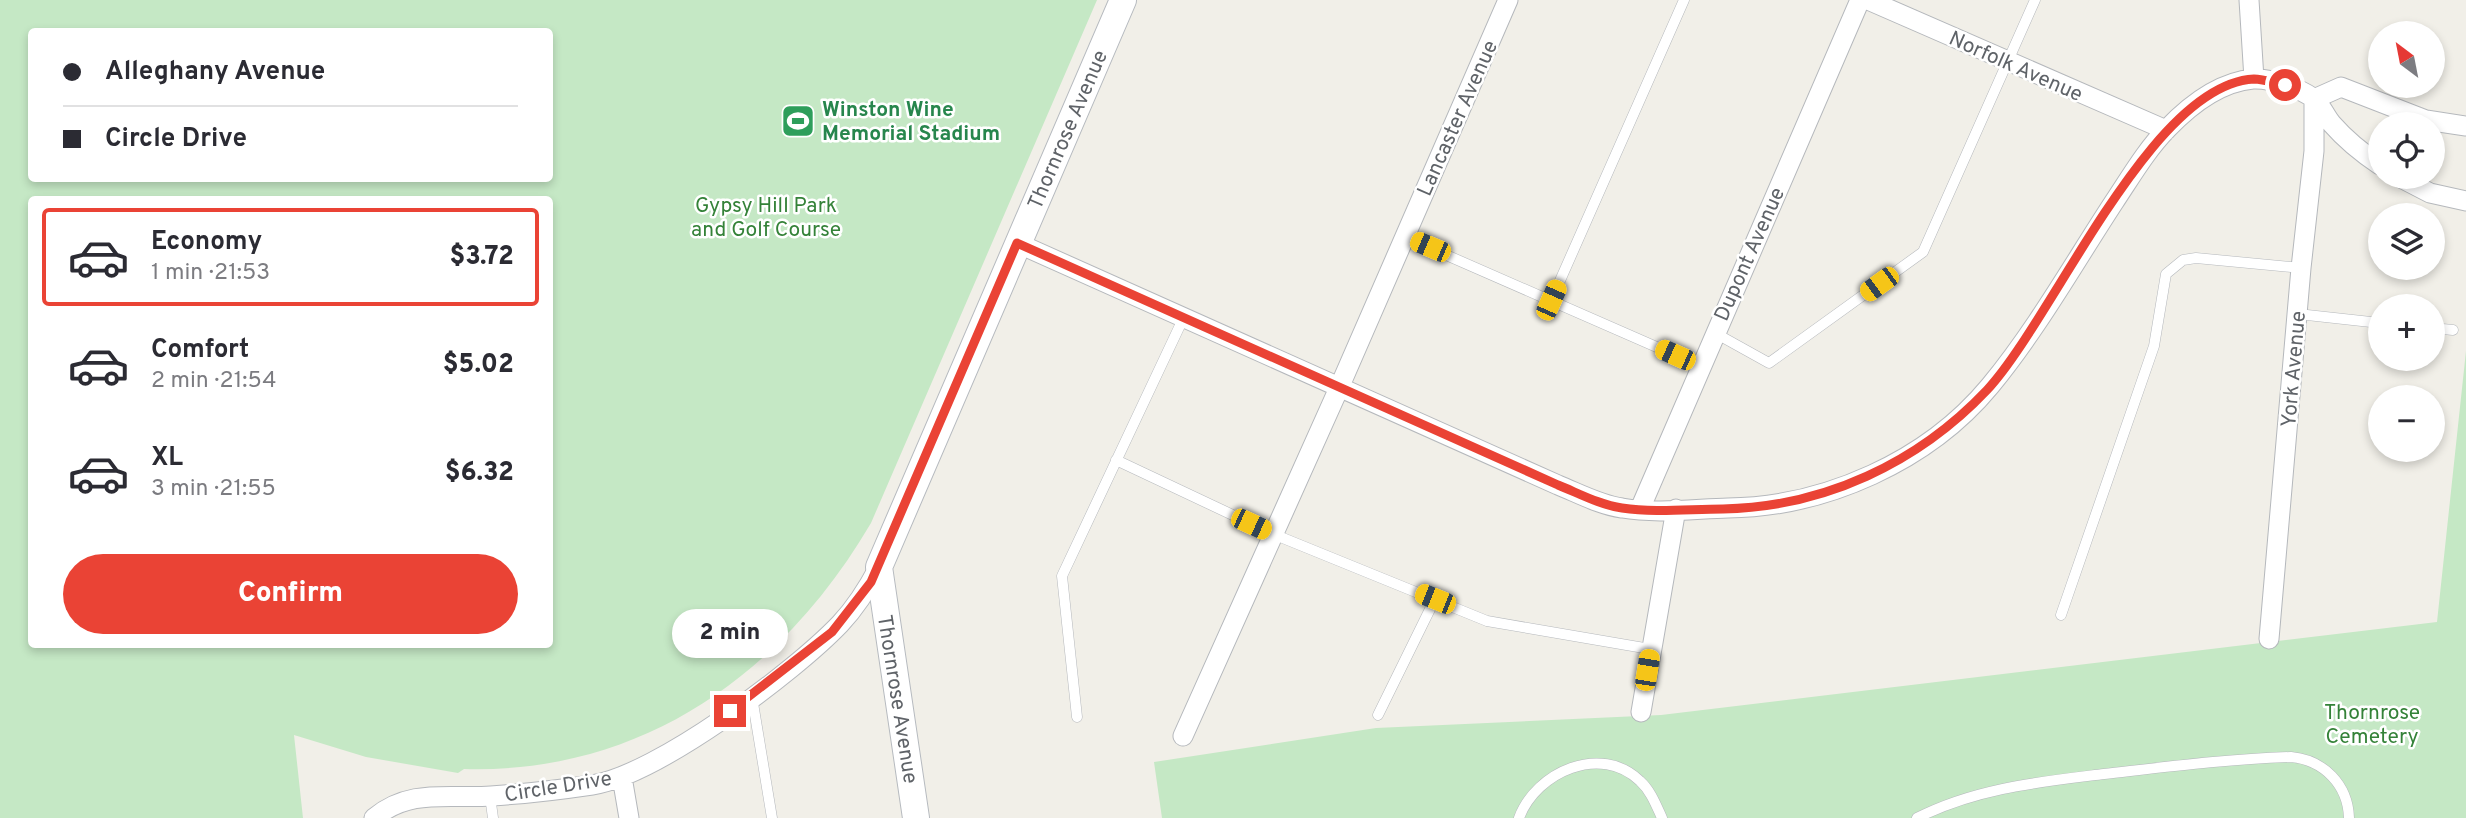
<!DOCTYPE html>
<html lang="en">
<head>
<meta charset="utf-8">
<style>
	:root { --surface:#fff; --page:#f7f7f7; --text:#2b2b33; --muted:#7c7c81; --line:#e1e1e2; --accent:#ea4335 }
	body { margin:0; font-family:Overpass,sans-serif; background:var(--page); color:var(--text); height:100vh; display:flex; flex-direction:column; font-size:26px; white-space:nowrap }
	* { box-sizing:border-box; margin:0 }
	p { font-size:23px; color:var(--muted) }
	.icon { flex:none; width:38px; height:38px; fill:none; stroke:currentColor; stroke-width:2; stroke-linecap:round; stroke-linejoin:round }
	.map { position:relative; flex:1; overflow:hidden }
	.sheet { position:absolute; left:28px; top:196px; width:525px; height:452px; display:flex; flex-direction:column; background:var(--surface); border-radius:7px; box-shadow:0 4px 10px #0003 }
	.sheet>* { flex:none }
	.guide { position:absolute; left:28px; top:28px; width:525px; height:154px; border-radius:7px; box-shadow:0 4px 10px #0003; display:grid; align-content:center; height:154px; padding:0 35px; background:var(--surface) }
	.needle { width:46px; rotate:328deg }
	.tools { position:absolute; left:2368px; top:21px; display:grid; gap:14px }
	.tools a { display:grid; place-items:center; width:77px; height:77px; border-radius:50%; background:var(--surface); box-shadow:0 4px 10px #0003; font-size:35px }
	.end { position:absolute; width:32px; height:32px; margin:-16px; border:9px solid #ea4335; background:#fff; box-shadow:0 0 0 4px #fff }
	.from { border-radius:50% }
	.bubble { position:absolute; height:49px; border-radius:24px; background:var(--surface); box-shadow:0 4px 10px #0003; font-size:23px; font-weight:800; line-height:49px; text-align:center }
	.car { position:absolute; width:21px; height:42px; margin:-21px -10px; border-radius:9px; box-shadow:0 0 5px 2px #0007; background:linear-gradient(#f5c518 24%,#345 0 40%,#f5c518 0 76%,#345 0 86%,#f5c518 0) }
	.guide b { display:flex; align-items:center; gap:24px; height:66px; font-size:26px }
	.guide b+b { border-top:2px solid var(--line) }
	.guide i { width:18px; height:18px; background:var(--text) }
	ul { padding:12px 0 0; list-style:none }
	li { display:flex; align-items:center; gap:21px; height:98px; margin:0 14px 10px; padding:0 21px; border:4px solid transparent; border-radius:7px }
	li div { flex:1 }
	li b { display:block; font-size:26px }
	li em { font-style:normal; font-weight:800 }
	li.selected { border-color:var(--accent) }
	li>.icon { width:63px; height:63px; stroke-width:1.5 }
	.button { display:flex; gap:14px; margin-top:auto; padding:14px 35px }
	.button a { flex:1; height:80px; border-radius:42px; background:var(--accent); color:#fff; font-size:28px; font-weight:800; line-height:80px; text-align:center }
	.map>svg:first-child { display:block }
</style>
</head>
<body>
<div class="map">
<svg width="2466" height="818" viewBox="0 0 2466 818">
	<rect width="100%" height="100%" fill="#f1efe8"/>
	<!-- green -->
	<path fill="#c5e8c5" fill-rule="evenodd" d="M0 0H1097L871 523C783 673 643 774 464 769L458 773 366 757 294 735 303 818H0ZM32 32H550V178H32ZM32 200H550V644H32Z
		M2466 351V818H1162L1154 762 1376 728 1661 715 2437 622Z"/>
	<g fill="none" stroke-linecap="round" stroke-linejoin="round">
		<defs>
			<path id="lane" d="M1405 237 1700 366
				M1551 301 1684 0
				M2298 314 2380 323
				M2432 328 2453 330
				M1715 333 1769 363 1923 252 2035 0
				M1116 460 1273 534 1487 621 1650 649
				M2061 615 2154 346 2166 274 2183 260 2196 258 2301 268
				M752 697 772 818
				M1378 715 1435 599
				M1077 717 1062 576 1183 319
				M490 796 493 818
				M1519 818C1536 772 1601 743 1640 781 1651 791 1656 805 1662 818
				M1917 818C1976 788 2039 782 2104 774 2166 767 2228 759 2291 757 2324 760 2348 785 2349 818"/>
			<path id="street" d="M1868 0 2166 130
				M2249 0 2254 79
				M2399 177 2430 193 2466 201
				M1017 243 1558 485C1578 493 1600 505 1622 508 1656 514 1694 509 1728 508 1825 507 1928 461 1990 386 2037 329 2074 263 2114 202 2130 178 2147 149 2167 129 2189 106 2220 82 2253 79 2271 78 2299 88 2313 98 2321 104 2325 116 2332 124 2346 140 2362 153 2380 165
				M1640 509 1860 0
				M2269 639 2301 268 2314 151V99L2341 87 2426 120 2466 126
				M1641 712 1676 509
				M1183 736 1339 388 1508 0
				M622 777 629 818
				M374 818C410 788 448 799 491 796 525 794 558 790 592 785 657 775 793 673 840 624 856 607 868 588 879 567"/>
			<g id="secondary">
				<path id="s1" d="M916 818 879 567 1123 0"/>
			</g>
		</defs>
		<!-- lane casing -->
		<use href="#lane" stroke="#b5b8bc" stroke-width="11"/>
		<!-- street casing -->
		<use href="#street" stroke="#b5b8bc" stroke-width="21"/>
		<!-- secondary casing -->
		<use href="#secondary" stroke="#b6babf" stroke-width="28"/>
		<!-- lane -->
		<use href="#lane" stroke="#fff" stroke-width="10"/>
		<!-- street -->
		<use href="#street" stroke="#fff" stroke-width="19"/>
		<!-- secondary -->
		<use href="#secondary" stroke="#fff" stroke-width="26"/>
	</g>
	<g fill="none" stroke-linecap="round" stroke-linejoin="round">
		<!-- route -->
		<path stroke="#ea4335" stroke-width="9" d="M730 711 832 632 871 582 1017 243 1558 485C1578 493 1600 505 1622 508 1655 513 1690 509 1723 509 1824 507 1918 463 1987 390 2054 318 2151 84 2254 79 2263 79 2275 83 2285 85"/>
	</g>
	<!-- icons -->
	<defs>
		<symbol id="stadium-square" viewBox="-11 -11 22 22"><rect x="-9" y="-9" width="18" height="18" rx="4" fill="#2e9e5b" stroke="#fff"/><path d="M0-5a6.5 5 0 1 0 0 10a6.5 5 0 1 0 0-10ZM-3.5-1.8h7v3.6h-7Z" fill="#fff"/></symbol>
	</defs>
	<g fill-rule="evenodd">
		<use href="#stadium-square" x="779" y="102" width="38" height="38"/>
	</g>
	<g text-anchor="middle" stroke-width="5" stroke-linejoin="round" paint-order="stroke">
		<!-- street labels -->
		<g font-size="21" fill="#5f6368" stroke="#fff">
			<text transform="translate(2016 66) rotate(24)" y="7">Norfolk Avenue</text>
			<text transform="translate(1457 118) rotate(-66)" y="7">Lancaster Avenue</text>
			<text dy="7" stroke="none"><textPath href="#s1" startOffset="730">Thornrose Avenue</textPath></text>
			<text transform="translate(1749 254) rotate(-66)" y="7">Dupont Avenue</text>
			<text transform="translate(2293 369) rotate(-85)" y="7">York Avenue</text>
			<text transform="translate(898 699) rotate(81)" y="7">Thornrose Avenue</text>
			<text transform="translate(558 786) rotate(-9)" y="7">Circle Drive</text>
		</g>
		<!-- leisure labels -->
		<g font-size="21" font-weight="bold" fill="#27864d" stroke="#fff" text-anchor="start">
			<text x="822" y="116">Winston Wine<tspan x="822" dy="24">Memorial Stadium</tspan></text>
		</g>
		<!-- park labels -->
		<g font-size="21" fill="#348238" stroke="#fff">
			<text x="766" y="212">Gypsy Hill Park<tspan x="766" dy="24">and Golf Course</tspan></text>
			<text x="2372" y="719">Thornrose<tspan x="2372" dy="24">Cemetery</tspan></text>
		</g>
	</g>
</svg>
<div class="tools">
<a><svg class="needle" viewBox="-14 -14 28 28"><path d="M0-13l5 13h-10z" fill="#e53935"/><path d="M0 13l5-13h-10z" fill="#7c7c81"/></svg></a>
<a><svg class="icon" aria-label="locate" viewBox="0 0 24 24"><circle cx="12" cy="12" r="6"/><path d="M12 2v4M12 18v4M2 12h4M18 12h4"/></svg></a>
<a><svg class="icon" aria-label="layers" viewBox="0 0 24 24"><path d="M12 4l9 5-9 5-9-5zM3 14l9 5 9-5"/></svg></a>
<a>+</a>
<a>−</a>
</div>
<i class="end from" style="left:2285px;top:85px"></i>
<i class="end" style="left:730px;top:711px"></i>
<div class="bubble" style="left:672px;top:609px;width:116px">2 min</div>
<i class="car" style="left:1430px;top:247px;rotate:293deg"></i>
<i class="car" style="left:1879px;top:284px;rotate:234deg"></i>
<i class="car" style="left:1551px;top:300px;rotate:24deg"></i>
<i class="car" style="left:1675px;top:355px;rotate:294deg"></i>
<i class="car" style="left:1251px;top:524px;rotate:115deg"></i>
<i class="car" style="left:1435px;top:599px;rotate:292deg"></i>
<i class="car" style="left:1647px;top:670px;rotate:9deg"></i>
<div class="guide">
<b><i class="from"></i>Alleghany Avenue</b>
<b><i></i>Circle Drive</b>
</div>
<section class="sheet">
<ul>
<li class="selected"><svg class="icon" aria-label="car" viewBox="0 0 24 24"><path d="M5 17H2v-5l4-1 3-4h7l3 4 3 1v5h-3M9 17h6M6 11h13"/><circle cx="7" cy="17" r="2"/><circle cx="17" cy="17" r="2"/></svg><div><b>Economy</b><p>1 min · 21:53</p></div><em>$3.72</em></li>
<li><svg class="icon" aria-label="car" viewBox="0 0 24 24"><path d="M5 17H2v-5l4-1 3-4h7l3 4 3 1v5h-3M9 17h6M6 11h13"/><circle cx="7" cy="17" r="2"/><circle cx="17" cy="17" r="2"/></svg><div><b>Comfort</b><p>2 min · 21:54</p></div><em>$5.02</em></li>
<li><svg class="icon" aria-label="car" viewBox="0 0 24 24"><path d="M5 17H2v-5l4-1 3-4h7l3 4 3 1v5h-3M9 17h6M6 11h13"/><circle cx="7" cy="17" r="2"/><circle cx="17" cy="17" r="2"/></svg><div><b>XL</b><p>3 min · 21:55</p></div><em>$6.32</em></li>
</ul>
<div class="button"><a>Confirm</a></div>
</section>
</div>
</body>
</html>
